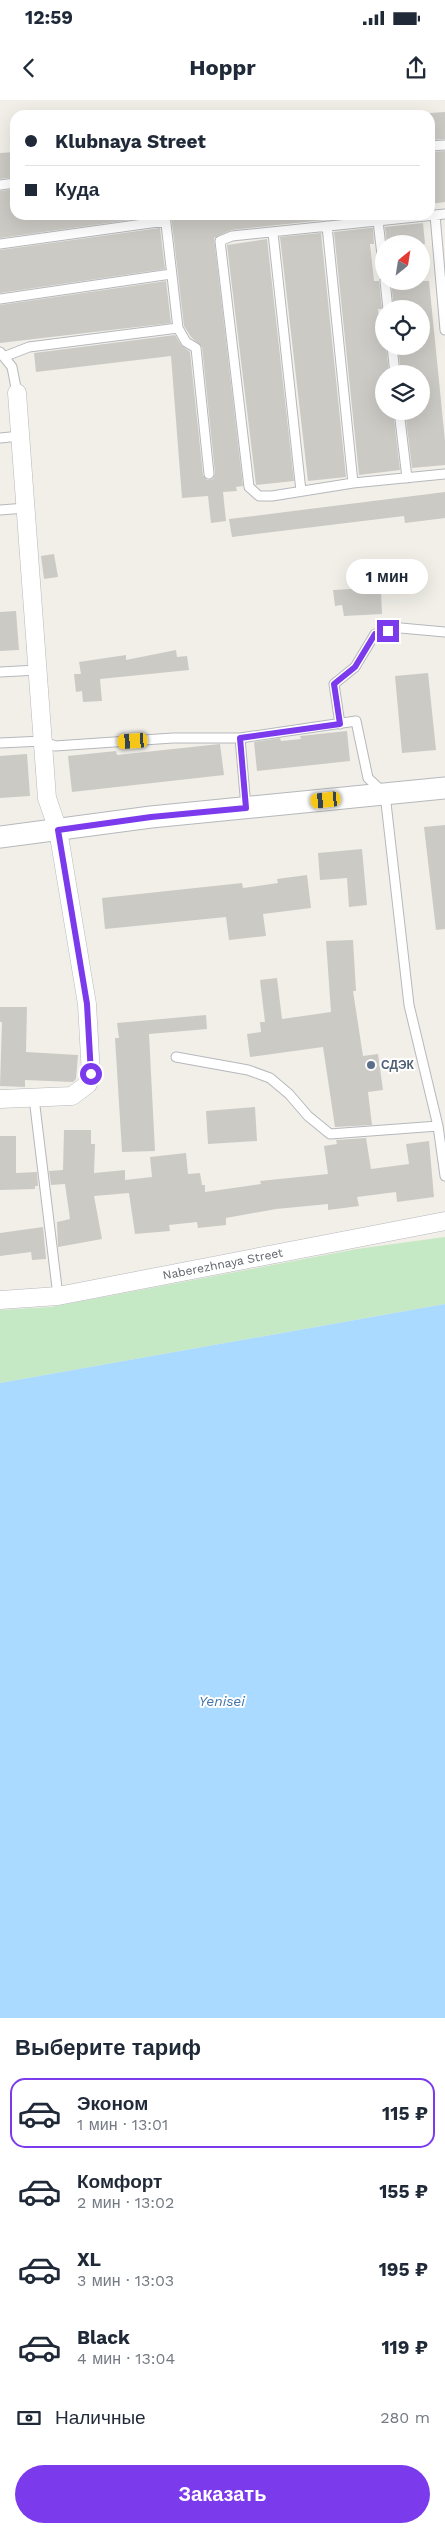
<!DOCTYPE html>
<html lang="ru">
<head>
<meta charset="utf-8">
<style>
	:root { --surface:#fff; --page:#f6f6f7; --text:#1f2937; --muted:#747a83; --line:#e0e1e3; --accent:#7c3aed }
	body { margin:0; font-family:"Work Sans",sans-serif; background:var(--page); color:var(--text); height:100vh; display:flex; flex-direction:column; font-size:19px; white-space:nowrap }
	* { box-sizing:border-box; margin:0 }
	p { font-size:16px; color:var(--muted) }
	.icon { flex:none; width:28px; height:28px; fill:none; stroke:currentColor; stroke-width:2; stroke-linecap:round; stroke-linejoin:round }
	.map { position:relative; height:1918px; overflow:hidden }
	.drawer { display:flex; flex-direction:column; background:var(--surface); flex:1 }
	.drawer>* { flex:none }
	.hud { position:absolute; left:10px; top:10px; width:425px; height:110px; border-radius:15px; box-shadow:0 5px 20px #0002; display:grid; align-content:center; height:110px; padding:0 15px; background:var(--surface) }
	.needle { width:32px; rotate:30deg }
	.controls { position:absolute; left:375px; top:135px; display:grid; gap:10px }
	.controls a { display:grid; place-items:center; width:55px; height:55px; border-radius:50%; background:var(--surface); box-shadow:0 5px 20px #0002; font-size:25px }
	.end { position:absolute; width:22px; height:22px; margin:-11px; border:6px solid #7c3aed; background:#fff; box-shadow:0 0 0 2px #fff }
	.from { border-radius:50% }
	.bubble { position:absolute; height:35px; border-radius:18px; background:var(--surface); box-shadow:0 5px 20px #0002; font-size:16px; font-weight:700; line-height:35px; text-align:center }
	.car { position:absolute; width:15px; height:30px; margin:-15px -8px; border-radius:6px; box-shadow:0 0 4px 1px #0007; background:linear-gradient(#f5c518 24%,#345 0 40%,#f5c518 0 76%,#345 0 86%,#f5c518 0) }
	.hud b { display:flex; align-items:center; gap:18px; height:48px; font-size:19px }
	.hud b+b { border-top:1px solid var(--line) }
	.hud i { width:12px; height:12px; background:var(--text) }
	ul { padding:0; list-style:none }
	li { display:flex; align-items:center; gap:15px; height:70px; margin:0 10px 8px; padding:0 5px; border:2px solid transparent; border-radius:15px }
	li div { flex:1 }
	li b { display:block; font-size:19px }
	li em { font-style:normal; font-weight:700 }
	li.on { border-color:var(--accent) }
	li>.icon { width:45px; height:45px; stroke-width:1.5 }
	h2 { padding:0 15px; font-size:22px; line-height:60px }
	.pay { display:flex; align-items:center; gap:12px; height:55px; padding:0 15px; font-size:19px }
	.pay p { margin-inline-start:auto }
	.cta { display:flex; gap:10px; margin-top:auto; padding:10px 15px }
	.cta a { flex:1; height:58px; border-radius:30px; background:var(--accent); color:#fff; font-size:20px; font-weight:700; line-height:58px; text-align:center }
	.status { display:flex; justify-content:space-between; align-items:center; height:35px; padding:0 25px; background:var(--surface); direction:ltr }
	.status svg { height:14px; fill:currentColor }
	header { display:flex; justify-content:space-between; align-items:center; height:65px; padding:0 15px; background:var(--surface); font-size:22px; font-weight:700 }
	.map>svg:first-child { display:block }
</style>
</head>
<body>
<div class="status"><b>12:59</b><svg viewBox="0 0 49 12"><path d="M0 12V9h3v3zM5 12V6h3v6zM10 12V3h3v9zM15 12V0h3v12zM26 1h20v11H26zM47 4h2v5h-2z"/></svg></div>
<header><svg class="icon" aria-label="back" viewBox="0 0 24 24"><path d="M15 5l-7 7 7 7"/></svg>Hoppr<svg class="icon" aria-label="share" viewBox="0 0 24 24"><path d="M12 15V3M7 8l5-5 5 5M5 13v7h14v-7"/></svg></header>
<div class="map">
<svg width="445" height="1918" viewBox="0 0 445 1918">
	<rect width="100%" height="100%" fill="#f1efe8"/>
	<!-- green -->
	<path fill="#c5e8c5" d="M445 1137V1204L0 1283V1210L51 1207 357 1149Z"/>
	<!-- water -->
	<path fill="#aadaff" d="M445 1204V1918H0V1283Z"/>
	<!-- building -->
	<path fill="#cccac5" d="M445 12V39L430 40V13Z
		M445 51V102L430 104V52Z
		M15 52V77L0 79V53Z
		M15 89V115L159 116 0 138V91Z
		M171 115H370L231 130 214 138 243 386 236 387 237 391 223 392 226 421 211 423 208 396 182 398 171 256 36 272 34 253 175 235 181 245 190 252 203 375 207 380 213 379 215 373 202 247 191 237 184 226Z
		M423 123 425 144H387L385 127Z
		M160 128 165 169 0 193V150Z
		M370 128H373L374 144H370L374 181H379L382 209H378L382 246H386L389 274H384V311H393L400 370 359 375 334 132Z
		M321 133 346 377 308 381 280 137Z
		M267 139 294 381 256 385 227 145Z
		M166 181 171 223 0 243V205Z
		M391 181H429L445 341V365L412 368 405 311H421V274H401L398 246H421V209H394Z
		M445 392V418L405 423 404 416 232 437 229 419Z
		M54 454 58 477 44 479 41 456Z
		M380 469 382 514 344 516 342 505 335 506 333 490 351 489 350 470Z
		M16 511 19 550 0 551V512Z
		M176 550 177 557 187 556 189 570 100 579 102 601 83 602 82 591 76 592 74 574H81L79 562 126 555V560Z
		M428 573 436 650 402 653 395 576Z
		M347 631 350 661 257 671 254 642 280 638 281 641 301 639 300 636Z
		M220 644 224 675 72 692 68 656 116 651 117 655Z
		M27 654 30 696 0 698V656Z
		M445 725V829L436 830 424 727Z
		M362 749 367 805 349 807 347 778 320 780 318 753Z
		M307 775 311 808 263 814 266 836 229 840 226 817 105 829 102 798 242 783 243 788 278 783 277 779Z
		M353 840 356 891H353L363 956 378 954 383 990 368 992 372 1025 335 1027 323 947 250 957 247 934 261 932 260 922H265L260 880 277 878 282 919 331 912 326 841Z
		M0 907H27L26 952 78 955 76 979 73 982 25 980V987L0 986 2 922H0Z
		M206 915 207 929 149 934 155 1051 122 1052 115 938H119L117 923Z
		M255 1007 257 1041 208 1044 206 1011Z
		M64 1030H91V1044H95L94 1073 125 1070V1080L152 1077 150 1057 186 1053 188 1074 200 1073 202 1085H205V1092L261 1084 260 1081 328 1074 324 1046 337 1044 336 1040 366 1038 371 1069 409 1064 406 1044 429 1041 434 1097 397 1102 396 1092 357 1097 359 1106 328 1110V1104L276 1109 226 1118V1125L198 1128 197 1122 169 1125 170 1131 135 1134 129 1093 94 1096 102 1139 58 1147 57 1122 70 1119 65 1084 51 1085 49 1071 63 1070Z
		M0 1036H16V1073L37 1072 38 1086H35V1089L0 1090Z
		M43 1127 46 1159 32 1160 31 1152 0 1156V1133Z"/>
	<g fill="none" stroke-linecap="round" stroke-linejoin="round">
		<defs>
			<path id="service" d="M430 46 445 45
				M0 85 15 83
				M445 114 232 136 220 141 249 387 259 396H272L353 383 445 374
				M165 115 178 228 186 242 196 248 209 374
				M435 115 445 230
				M378 121 384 172
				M327 126 353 383
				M273 133 301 391
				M0 144 165 121
				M385 181 388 209
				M0 199 171 174
				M392 246 395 274
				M0 252 12 267 17 293
				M6 256 29 247 178 228
				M399 311 407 378
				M0 338 20 336
				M0 410 26 408
				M0 572 38 570
				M340 624 334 584 355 567 375 534 401 528 445 532
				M240 638 246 707
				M0 643 43 641 55 646 173 638H240L356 621 368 678 385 694 409 905 438 1026 445 1076
				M176 957 248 970 270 978 289 994 308 1016 330 1034 438 1026
				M34 998 58 1196"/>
			<g id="minor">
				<path d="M0 999 72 996 88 984 91 975 87 904 58 730 47 698 17 293"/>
				<path id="s1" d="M0 1200 58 1196 445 1121"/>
			</g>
			<path id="tertiary" d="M0 737 151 717 445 688"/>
		</defs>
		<!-- service casing -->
		<use href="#service" stroke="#b5b8bc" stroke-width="11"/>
		<!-- minor casing -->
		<use href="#minor" stroke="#b5b8bc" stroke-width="19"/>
		<!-- tertiary casing -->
		<use href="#tertiary" stroke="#b5b8bc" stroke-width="23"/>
		<!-- service -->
		<use href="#service" stroke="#fff" stroke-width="9"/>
		<!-- minor -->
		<use href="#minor" stroke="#fff" stroke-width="18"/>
		<!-- tertiary -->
		<use href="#tertiary" stroke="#fff" stroke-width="21"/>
	</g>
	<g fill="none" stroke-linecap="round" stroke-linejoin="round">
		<!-- route -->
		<path stroke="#7c3aed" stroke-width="6" d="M91 974 87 904 58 730 151 717 246 708 240 638 340 624 334 584 355 567 375 534 388 531"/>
	</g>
	<!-- markers -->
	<circle fill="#5c6f8a" stroke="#fff" stroke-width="2" cx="371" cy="965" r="5"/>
	<g text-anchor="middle" stroke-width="4" stroke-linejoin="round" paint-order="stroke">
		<!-- service labels -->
		<g font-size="12" font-weight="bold" fill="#4e5e75" stroke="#fff" text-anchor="start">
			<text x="381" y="969">СДЭК</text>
		</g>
		<!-- street labels -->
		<g font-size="12" fill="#5f6368" stroke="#fff">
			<text dy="4" stroke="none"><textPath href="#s1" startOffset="226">Naberezhnaya Street</textPath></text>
		</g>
		<!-- water labels -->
		<g font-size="14" font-style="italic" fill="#4174aa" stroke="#fff">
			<text x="222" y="1606">Yenisei</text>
		</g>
	</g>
</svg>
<div class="controls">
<a><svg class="needle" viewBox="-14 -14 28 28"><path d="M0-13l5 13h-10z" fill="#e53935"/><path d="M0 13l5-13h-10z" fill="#747a83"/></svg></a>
<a><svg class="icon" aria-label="locate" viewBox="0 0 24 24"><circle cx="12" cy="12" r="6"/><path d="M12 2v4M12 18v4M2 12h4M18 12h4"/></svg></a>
<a><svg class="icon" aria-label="layers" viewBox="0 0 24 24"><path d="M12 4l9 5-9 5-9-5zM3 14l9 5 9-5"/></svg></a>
</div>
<i class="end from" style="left:91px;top:974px"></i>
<i class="end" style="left:388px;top:531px"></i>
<div class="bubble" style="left:346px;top:459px;width:82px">1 мин</div>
<i class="car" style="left:133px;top:641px;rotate:266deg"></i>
<i class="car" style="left:326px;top:700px;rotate:264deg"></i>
<div class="hud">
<b><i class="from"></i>Klubnaya Street</b>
<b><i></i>Куда</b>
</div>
</div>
<section class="drawer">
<h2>Выберите тариф</h2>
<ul>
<li class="on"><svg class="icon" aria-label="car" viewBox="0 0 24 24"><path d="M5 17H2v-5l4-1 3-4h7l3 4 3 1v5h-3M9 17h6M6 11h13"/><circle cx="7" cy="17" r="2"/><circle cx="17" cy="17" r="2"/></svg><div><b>Эконом</b><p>1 мин · 13:01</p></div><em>115 ₽</em></li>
<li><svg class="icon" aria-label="car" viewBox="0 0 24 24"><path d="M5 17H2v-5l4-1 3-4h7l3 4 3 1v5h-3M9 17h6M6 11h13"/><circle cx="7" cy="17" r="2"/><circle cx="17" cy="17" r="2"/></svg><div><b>Комфорт</b><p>2 мин · 13:02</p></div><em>155 ₽</em></li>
<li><svg class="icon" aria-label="car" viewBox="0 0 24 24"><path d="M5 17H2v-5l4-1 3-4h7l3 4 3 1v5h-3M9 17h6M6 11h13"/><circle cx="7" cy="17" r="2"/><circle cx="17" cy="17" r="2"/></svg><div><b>XL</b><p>3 мин · 13:03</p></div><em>195 ₽</em></li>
<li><svg class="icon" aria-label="car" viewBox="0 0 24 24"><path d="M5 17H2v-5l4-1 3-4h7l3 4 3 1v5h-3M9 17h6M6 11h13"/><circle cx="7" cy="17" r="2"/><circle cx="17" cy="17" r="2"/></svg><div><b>Black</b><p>4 мин · 13:04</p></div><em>119 ₽</em></li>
</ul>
<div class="pay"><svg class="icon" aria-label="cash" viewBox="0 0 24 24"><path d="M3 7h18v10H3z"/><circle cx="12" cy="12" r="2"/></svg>Наличные<p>280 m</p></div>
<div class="cta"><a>Заказать</a></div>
</section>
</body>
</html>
